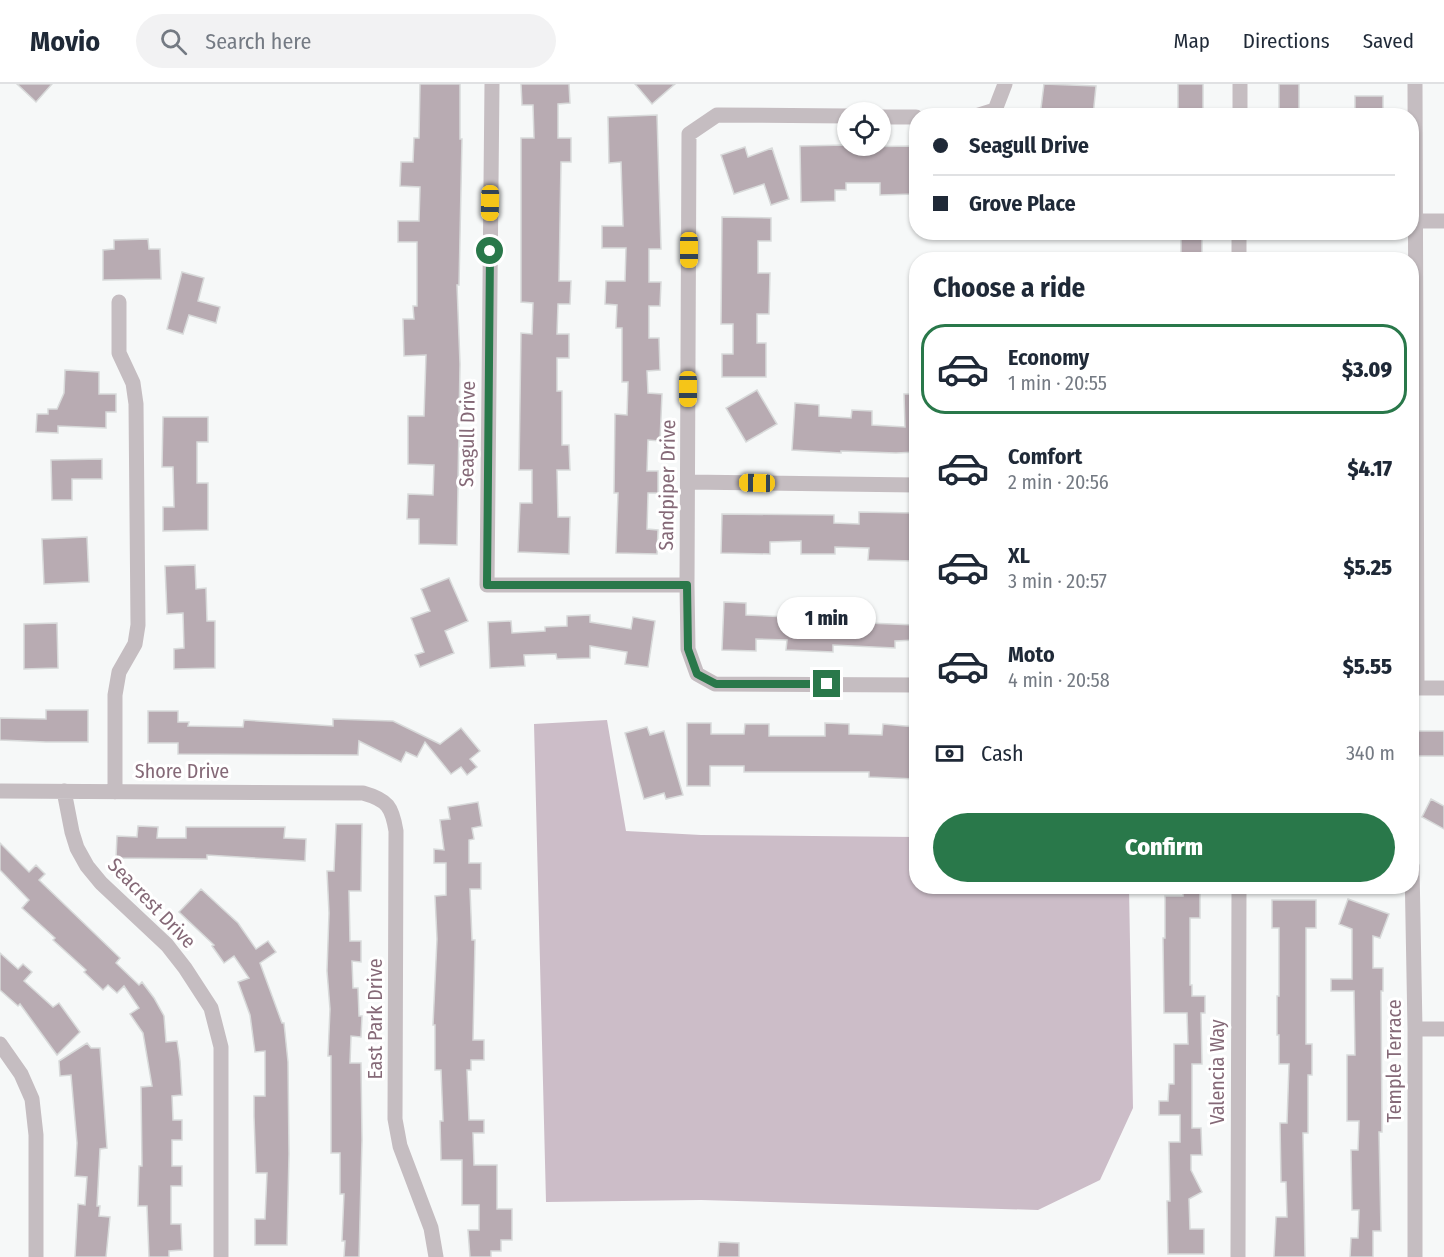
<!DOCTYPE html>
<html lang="en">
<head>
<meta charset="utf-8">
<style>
	:root { --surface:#fff; --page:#f2f2f3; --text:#1f2937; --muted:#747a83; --line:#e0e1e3; --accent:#29784a }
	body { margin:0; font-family:"Fira Sans Condensed",sans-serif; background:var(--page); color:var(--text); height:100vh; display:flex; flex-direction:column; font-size:22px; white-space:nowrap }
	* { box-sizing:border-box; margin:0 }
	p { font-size:20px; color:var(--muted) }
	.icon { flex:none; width:33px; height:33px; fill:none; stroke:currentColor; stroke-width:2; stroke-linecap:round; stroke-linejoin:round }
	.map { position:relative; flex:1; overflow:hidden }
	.sheet { position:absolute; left:909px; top:168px; width:510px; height:642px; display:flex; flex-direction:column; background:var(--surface); border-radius:24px; box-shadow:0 2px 4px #0004 }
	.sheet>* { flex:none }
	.top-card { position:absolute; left:909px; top:24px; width:510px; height:132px; border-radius:24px; box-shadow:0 2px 4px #0004; display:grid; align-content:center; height:132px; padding:0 24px; background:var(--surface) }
	.fabs { position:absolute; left:837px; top:18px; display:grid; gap:12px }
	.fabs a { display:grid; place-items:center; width:54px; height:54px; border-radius:50%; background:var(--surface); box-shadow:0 2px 4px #0004; font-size:30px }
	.end { position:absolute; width:27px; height:27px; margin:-14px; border:8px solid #29784a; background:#fff; box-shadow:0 0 0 3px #fff }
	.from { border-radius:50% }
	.bubble { position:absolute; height:42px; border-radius:21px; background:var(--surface); box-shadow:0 2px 4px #0004; font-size:20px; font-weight:800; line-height:42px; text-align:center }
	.car { position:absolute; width:18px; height:36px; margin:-18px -9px; border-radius:8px; box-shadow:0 0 4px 2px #0007; background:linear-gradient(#f5c518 24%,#345 0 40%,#f5c518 0 76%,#345 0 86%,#f5c518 0) }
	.top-card b { display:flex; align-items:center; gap:21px; height:57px; font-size:22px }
	.top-card b+b { border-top:2px solid var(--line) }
	.top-card i { width:15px; height:15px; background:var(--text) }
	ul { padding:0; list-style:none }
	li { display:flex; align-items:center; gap:18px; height:90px; margin:0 12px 9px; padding:0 12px; border:3px solid transparent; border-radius:24px }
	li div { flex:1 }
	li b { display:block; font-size:22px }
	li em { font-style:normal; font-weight:800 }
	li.current { border-color:var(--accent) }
	li>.icon { width:54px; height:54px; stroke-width:1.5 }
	h2 { padding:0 24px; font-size:27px; line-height:72px }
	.pay { display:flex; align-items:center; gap:15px; height:66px; padding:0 24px; font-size:22px }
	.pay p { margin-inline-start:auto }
	.primary-button { display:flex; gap:12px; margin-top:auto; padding:12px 24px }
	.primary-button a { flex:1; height:69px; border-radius:36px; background:var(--accent); color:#fff; font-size:24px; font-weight:800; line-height:69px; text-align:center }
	header { display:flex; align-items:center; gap:36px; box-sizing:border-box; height:84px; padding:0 30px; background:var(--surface); border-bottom:2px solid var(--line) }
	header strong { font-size:28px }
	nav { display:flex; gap:33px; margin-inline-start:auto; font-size:21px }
	.search { width:420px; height:54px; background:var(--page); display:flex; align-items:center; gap:15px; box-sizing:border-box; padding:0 21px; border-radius:33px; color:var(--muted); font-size:22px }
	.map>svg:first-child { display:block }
</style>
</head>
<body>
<header>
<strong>Movio</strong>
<div class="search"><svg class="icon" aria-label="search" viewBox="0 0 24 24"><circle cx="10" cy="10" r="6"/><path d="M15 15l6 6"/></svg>Search here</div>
<nav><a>Map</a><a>Directions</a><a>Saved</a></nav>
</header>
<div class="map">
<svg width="1444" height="1173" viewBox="0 0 1444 1173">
	<rect width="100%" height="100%" fill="#f6f8f8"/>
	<!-- water -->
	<path fill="#ccbdc8" d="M607 636 626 747 701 751 916 753V802L1129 803 1133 1024 1100 1096 1038 1126 701 1116 546 1118 534 640Z"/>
	<!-- building -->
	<path fill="#b8abb2" stroke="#d8dada" stroke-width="1.5" d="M17 0H52L36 18Z
		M420 0H460V55H462L459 201H457L460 280 457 461 419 460V435H407L408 410 433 411 434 381 408 380V332H424L426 271 404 272 403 235H414L413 222H417V158H398V137H419L420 103 400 102 401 78H413L414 54H419Z
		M521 0H569L570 19 558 20V54H571V78H561L559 197H571L570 220H558L557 250H569V274H557V307H562V361H569L570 386H557L558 433H570L569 470 518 468 520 419H532V386H519L521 249 532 250 533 219 521 218V54H534L533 21H522Z
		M635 0H675L652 20Z
		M1044 0 1096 2 1093 32H1040Z
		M1178 0H1203V32H1178Z
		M1279 0H1299V25H1279Z
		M1355 12H1383V32H1355Z
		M657 31 661 165H649V198H661L660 222H649V254H659L660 286 647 287 648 309 662 310 660 357 648 356 647 387H658V409H648L647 445 658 446 657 470 616 469 618 409H614L615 330 627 331 628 298H622V244H616L617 221 605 220 606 197H625L626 164H602V142H623L621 78 609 79 608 33Z
		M846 61V63L916 62V110L880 111V99H846V106H835V117L801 118 800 62Z
		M745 63 748 73 772 64 789 115 771 121 764 100 734 110 721 71Z
		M722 133 771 134V157H758V189H770L769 230H757V259H766V293H722V270H733V240H721Z
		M1181 148H1202V176H1181Z
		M148 155 149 165H160L161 195 103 196V166L114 165V156Z
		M182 188 204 194 198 217 220 223 216 239 189 231 183 250 167 245Z
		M65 286 99 288V310H116V328H106V344L58 342V349L36 348 37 330H48V325H57L64 309Z
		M757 306 777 340 746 358 726 324Z
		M904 310H916V368L896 369 841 367V369L792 366 795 319 819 321V332L851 334 852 326 872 327V341L905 343Z
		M163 333H208V358H197V399H208V446L163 447V423H174L173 383H162Z
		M102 375V395H72V416H52L51 376Z
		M859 428 916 429V477L868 476 869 464 835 463V470H801V457L770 458V470L721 469 722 430 834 431V439L859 440Z
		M87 453 89 498 44 500 42 455Z
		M195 481 196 505 206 504 207 537H215V584L174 585V565L184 564 183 529 167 530 165 482Z
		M449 494 468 537 445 547 454 569 420 583 415 571 424 568 411 534 430 527 421 505Z
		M724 518 746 519V531L788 533V519L812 520 811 531 845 532 846 519 869 520 868 539 916 541V556L895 557V564L833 561V568L786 566 787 556 756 555V567L722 566Z
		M590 531V538L631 545 633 533 655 537 648 583 625 580 627 568 590 562V574L557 575 556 570 524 571 525 582 490 584 488 538 511 537 512 549 545 547V543L567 542V532Z
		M57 539 58 584 24 585V540Z
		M46 626H88V658H46L0 656V634L46 635Z
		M148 627H178V638H189L188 642 243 643 244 636 333 642V635L393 637 440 660 461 644 480 667 470 675 477 683 467 691 461 683 451 690 425 658 417 673 406 668 401 678 359 657 358 671 178 670V659H148Z
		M687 639H711V650H744L745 640H769V652H825V639L849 640V650L882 651 883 640 916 643V695L869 693V688H744V682H710V702H687Z
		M647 643 650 651 664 647 683 711 666 715 664 709 644 715 625 649Z
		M1412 647H1444V672H1412Z
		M1431 715 1444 722V745L1422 733Z
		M478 718 482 742 472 744 474 755 469 756V779H481V805H470L472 856H475L473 956H484V976H471V986H467L469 1036H484V1049H473L474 1081H497V1125H512V1156H501V1167H491V1173H470L468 1146H479V1121H462V1076H441L440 1037H443L441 986H435V941H433L437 855 435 812 446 811V779H434V765L444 766 440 736 450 735 448 723Z
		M336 740H362L361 807H349L350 857H361V878L352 877 353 904H358L359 932H362L361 953 351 952 350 979H361L362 1056 359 1173H344L345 1157H342L344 1110H340V1069H331V972H328L330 925 327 887 329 829 327 787H334Z
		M138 742 158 743 157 754H186V743H285L284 754 306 755 305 777 207 771V775L116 774 117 752 137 753Z
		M0 759 29 788 36 781 45 790 39 796 120 874 116 879 139 901 142 898 154 914 164 932 166 958 177 957 180 977 182 1011 172 1012 173 1036H182V1056H172V1082H182V1102H171V1140H181L182 1166 169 1167V1173H149L147 1122H138L139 1082H142L141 1003 152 1002 143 949 130 930 139 924 124 902 117 909 108 901 103 906 84 888 86 886 53 856 55 854 22 824 29 816 0 786Z
		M1183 802H1200V834H1190V901H1192V912H1205V929H1201L1202 980H1192V1044H1201L1202 1071H1191V1086L1202 1108 1189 1115 1190 1145H1204V1170H1168L1167 1117H1170L1169 1058H1180V1031H1159V1017H1168L1169 1000H1174V960H1188L1187 929H1164L1163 854H1165V812H1183Z
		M201 805 238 839 256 865 268 857 276 868 260 879 282 939H284L288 978 289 1070 287 1161H255V1135H265L267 1089H256L254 1032V1012H265V967L255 968 250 931 238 898 249 894 234 872 224 879 212 862 214 861 179 828Z
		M1348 815 1389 830 1380 854 1373 852V884H1383V907H1381L1382 1048H1379L1381 1147H1373V1173H1350L1351 1154H1358L1359 1126H1352L1351 1066H1358L1359 1037H1347V971H1355L1354 907H1331V895H1352V845L1339 840Z
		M1272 816H1316V844H1306V960H1312V991H1308V1049H1303L1305 1173H1274L1276 1133H1287L1286 1098H1281L1280 1039H1287L1289 980H1279V951H1277V912H1279V844H1272Z
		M0 869 18 885 23 880 32 888 24 897 53 923 59 919 80 948 57 971 20 920 18 922 0 906Z
		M87 959 91 964H100L107 1064 100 1065 97 1122H100L99 1132 110 1133 106 1173H75L78 1120 85 1121 87 1093 75 1092 77 1059 71 991 60 992 59 977Z
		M719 1158 739 1159V1173H718Z"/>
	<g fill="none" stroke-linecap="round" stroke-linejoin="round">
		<!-- street -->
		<path stroke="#c5bdc1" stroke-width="15" d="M492 0 487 501H687
			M1415 0 1417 604
			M848 32 717 31 689 50 687 501 688 565 697 590 715 600 916 601
			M976 32 995 26 1005 0
			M1240 32V0
			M880 33H916
			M1412 137H1444
			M1239 176V148
			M688 398 916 401
			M1412 604H1444
			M0 707 363 709C388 716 392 723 396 747L395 1035 400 1062 431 1144 436 1173
			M64 707 72 748 77 764 87 782 101 799 167 861 185 884 211 924 221 963V1173
			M115 708V611L119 588 135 560 138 541 136 320 133 299 119 269V218
			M1412 782 1415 945V1173
			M1415 945H1444
			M0 960 21 990 32 1015 36 1051V1173
			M1238 1173 1239 802"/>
	</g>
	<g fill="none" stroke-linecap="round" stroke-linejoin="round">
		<!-- route -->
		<path stroke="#29784a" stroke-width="8" d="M490 167 487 501H687L688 565 697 590 716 600H827"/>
	</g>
	<g text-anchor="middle" stroke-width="6" stroke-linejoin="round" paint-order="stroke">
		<!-- street labels -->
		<g font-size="20" fill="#856977" stroke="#fff">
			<text transform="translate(467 350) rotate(-89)" y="7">Seagull Drive</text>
			<text transform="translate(667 401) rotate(-89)" y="7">Sandpiper Drive</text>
			<text x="182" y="694">Shore Drive</text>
			<text transform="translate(152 819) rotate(46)" y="7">Seacrest Drive</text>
			<text transform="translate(375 935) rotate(-90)" y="7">East Park Drive</text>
			<text transform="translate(1394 977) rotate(-90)" y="7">Temple Terrace</text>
			<text transform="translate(1217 988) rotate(-90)" y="7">Valencia Way</text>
		</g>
	</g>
</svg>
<div class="fabs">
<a><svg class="icon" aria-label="locate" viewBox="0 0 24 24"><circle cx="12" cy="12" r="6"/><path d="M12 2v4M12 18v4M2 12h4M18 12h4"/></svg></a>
</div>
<i class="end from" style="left:490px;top:167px"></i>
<i class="end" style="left:827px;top:600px"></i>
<div class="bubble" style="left:777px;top:513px;width:99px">1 min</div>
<i class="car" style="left:490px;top:119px;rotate:181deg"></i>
<i class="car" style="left:689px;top:166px;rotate:180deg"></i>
<i class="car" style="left:688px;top:305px;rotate:180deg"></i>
<i class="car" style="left:757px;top:399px;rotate:271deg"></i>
<div class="top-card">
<b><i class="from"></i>Seagull Drive</b>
<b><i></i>Grove Place</b>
</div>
<section class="sheet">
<h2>Choose a ride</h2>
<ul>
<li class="current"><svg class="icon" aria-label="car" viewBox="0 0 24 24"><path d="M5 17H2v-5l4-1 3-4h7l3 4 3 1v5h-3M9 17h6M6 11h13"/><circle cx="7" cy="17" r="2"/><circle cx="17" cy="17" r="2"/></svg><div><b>Economy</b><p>1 min · 20:55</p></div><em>$3.09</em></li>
<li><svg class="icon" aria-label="car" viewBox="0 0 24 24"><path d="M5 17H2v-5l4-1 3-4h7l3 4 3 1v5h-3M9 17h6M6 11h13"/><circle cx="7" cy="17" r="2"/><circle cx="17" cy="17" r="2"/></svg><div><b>Comfort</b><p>2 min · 20:56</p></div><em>$4.17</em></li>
<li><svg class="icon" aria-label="car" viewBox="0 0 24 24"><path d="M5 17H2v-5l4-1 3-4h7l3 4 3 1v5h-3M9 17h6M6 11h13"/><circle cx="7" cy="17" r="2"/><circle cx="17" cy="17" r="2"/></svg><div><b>XL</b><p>3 min · 20:57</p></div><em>$5.25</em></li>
<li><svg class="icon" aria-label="car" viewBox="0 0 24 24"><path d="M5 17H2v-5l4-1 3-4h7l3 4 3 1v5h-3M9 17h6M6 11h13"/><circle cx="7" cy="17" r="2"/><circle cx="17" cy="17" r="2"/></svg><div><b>Moto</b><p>4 min · 20:58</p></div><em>$5.55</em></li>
</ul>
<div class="pay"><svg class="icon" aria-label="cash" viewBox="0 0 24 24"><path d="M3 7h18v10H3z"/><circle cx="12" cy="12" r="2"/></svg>Cash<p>340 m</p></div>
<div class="primary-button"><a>Confirm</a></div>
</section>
</div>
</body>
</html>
